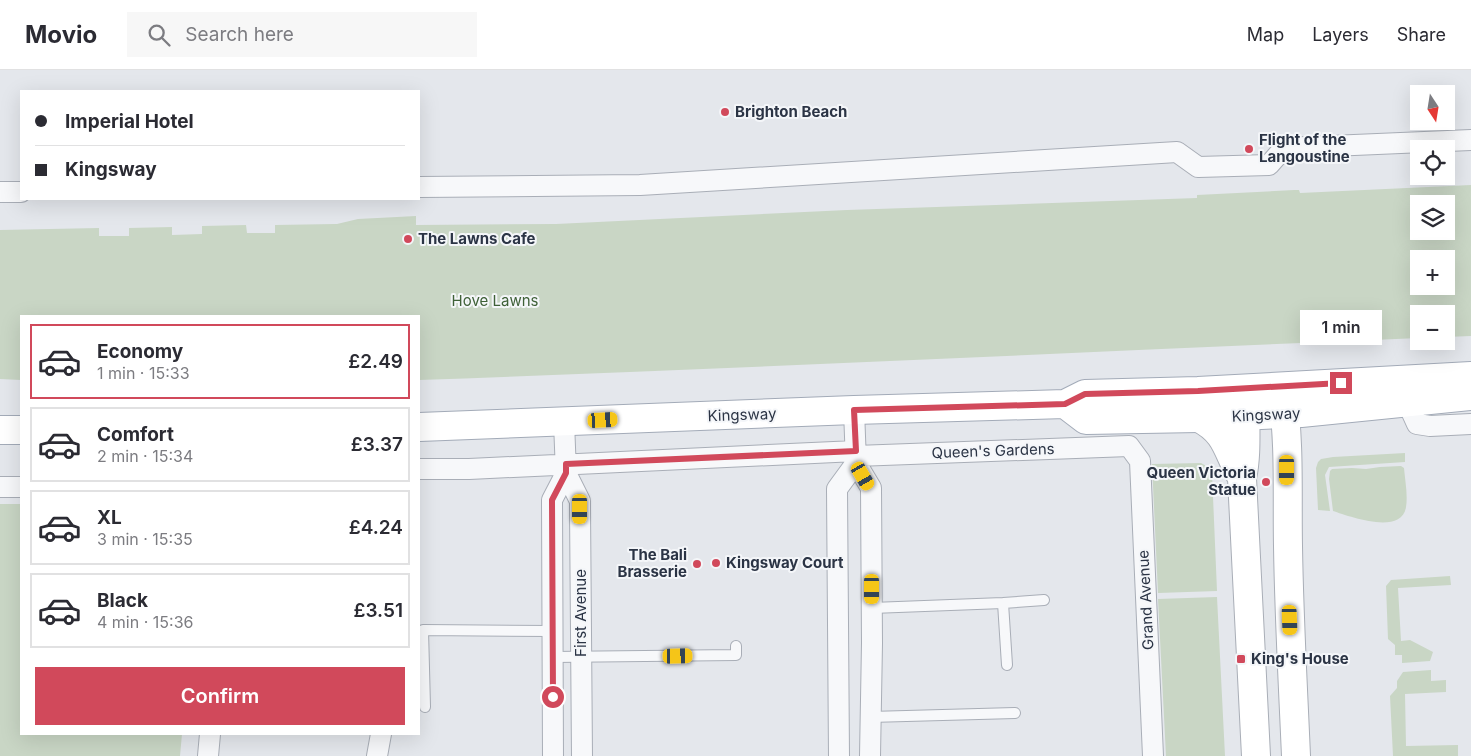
<!DOCTYPE html>
<html lang="en">
<head>
<meta charset="utf-8">
<style>
	:root { --surface:#fff; --page:#f7f7f7; --text:#2b2b33; --muted:#7c7c81; --line:#e1e1e2; --accent:#d1495b }
	body { margin:0; font-family:Inter,sans-serif; background:var(--page); color:var(--text); height:100vh; display:flex; flex-direction:column; font-size:19px; white-space:nowrap }
	* { box-sizing:border-box; margin:0 }
	p { font-size:16px; color:var(--muted) }
	.icon { flex:none; width:28px; height:28px; fill:none; stroke:currentColor; stroke-width:2; stroke-linecap:round; stroke-linejoin:round }
	.map { position:relative; flex:1; overflow:hidden }
	.panel { position:absolute; left:20px; top:245px; width:400px; height:420px; display:flex; flex-direction:column; background:var(--surface); border-radius:0px; box-shadow:0 5px 20px #0002 }
	.panel>* { flex:none }
	.guide { position:absolute; left:20px; top:20px; width:400px; height:110px; border-radius:0px; box-shadow:0 5px 20px #0002; display:grid; align-content:center; height:110px; padding:0 15px; background:var(--surface) }
	.needle { width:32px; rotate:168deg }
	.buttons { position:absolute; left:1410px; top:15px; display:grid; gap:10px }
	.buttons a { display:grid; place-items:center; width:45px; height:45px; border-radius:0px; background:var(--surface); box-shadow:0 5px 20px #0002; font-size:25px }
	.end { position:absolute; width:22px; height:22px; margin:-11px; border:6px solid #d1495b; background:#fff; box-shadow:0 0 0 2px #fff }
	.from { border-radius:50% }
	.bubble { position:absolute; height:35px; border-radius:0px; background:var(--surface); box-shadow:0 5px 20px #0002; font-size:16px; font-weight:600; line-height:35px; text-align:center }
	.car { position:absolute; width:15px; height:30px; margin:-15px -8px; border-radius:6px; box-shadow:0 0 4px 1px #0007; background:linear-gradient(#f5c518 24%,#345 0 40%,#f5c518 0 76%,#345 0 86%,#f5c518 0) }
	.guide b { display:flex; align-items:center; gap:18px; height:48px; font-size:19px }
	.guide b+b { border-top:1px solid var(--line) }
	.guide i { width:12px; height:12px; background:var(--text) }
	ul { padding:9px 0 0; list-style:none }
	li { display:flex; align-items:center; gap:15px; height:75px; margin:0 10px 8px; padding:0 5px; border:2px solid var(--line); border-radius:0px }
	li div { flex:1 }
	li b { display:block; font-size:19px }
	li em { font-style:normal; font-weight:600 }
	li.current { border-color:var(--accent) }
	li>.icon { width:45px; height:45px; stroke-width:1.5 }
	.primary-button { display:flex; gap:10px; margin-top:auto; padding:10px 15px }
	.primary-button a { flex:1; height:58px; border-radius:0px; background:var(--accent); color:#fff; font-size:20px; font-weight:600; line-height:58px; text-align:center }
	header { display:flex; align-items:center; gap:30px; box-sizing:border-box; height:70px; padding:0 25px; background:var(--surface); border-bottom:1px solid var(--line) }
	header strong { font-size:24px }
	nav { display:flex; gap:28px; margin-inline-start:auto; font-size:18px }
	.search { width:350px; height:45px; background:var(--page); display:flex; align-items:center; gap:12px; box-sizing:border-box; padding:0 18px; border-radius:0px; color:var(--muted); font-size:19px }
	.map>svg:first-child { display:block }
</style>
</head>
<body>
<header>
<strong>Movio</strong>
<div class="search"><svg class="icon" aria-label="search" viewBox="0 0 24 24"><circle cx="10" cy="10" r="6"/><path d="M15 15l6 6"/></svg>Search here</div>
<nav><a>Map</a><a>Layers</a><a>Share</a></nav>
</header>
<div class="map">
<svg width="1471" height="686" viewBox="0 0 1471 686">
	<rect width="100%" height="100%" fill="#e4e7ec"/>
	<!-- green -->
	<path fill="#c9d6c5" fill-rule="evenodd" d="M1471 115V266L1446 267V244H1419V268C1085 282 752 298 419 310V246H21V310L0 309V160L99 158V166H129V158L172 157V165L202 164V156L246 155 247 163H275V155L337 154 358 149 416 146V155L556 154 847 140 1197 128V125L1294 120H1299L1300 123ZM1419 134H1446V161H1419ZM1419 189H1446V216H1419Z
		M1405 383V392L1329 397 1325 405 1330 441 1318 440 1316 398 1318 392 1321 389 1333 387Z
		M1201 393 1210 398 1212 403 1217 521 1158 523 1152 394Z
		M1401 396 1404 398C1405 410 1408 425 1406 437 1402 466 1348 446 1333 441L1329 409 1330 401 1332 399 1352 398 1366 399 1380 397Z
		M0 434H21V664H182L180 686H0Z
		M1450 506 1451 515 1398 518 1401 571 1410 570 1433 582 1430 591 1402 593V585H1395V575L1388 569 1386 516 1391 510Z
		M1217 527 1225 686H1166L1158 529Z
		M1431 600V611L1446 610V622L1405 624 1406 676 1458 675V686H1393L1390 626 1397 618V611L1403 602Z"/>
	<g fill="none" stroke-linecap="round" stroke-linejoin="round">
		<defs>
			<path id="lane" d="M1003 533 1007 595
				M872 538 1003 533 1044 530
				M553 587 736 585V576
				M425 637 423 560 552 561
				M870 647 1015 643"/>
			<path id="street" d="M419 117 640 115 1177 82 1198 97 1269 95 1284 78 1471 70
				M0 122H21
				M1407 332 1417 354 1430 356 1471 354
				M854 340 856 393 871 418 872 573 870 686
				M564 352 566 403 580 431V439L582 686
				M856 386 1129 376 1140 391 1153 686
				M419 399H469L856 381
				M0 417H21
				M208 686 210 664
				M377 686 381 664
				M553 686 552 430 566 403
				M839 686 837 419 856 393"/>
			<path id="secondary" d="M1282 321C1290 372 1287 425 1288 476 1289 546 1293 616 1296 686
				M1246 323C1244 352 1248 380 1242 408L1256 686
				M1199 348C1228 363 1227 382 1242 408"/>
			<path id="primary" d="M1065 334 1086 350 1199 348 1301 343 1471 326
				M419 357 854 340 1065 334 1085 324 1198 321 1471 306
				M0 360H21"/>
		</defs>
		<!-- lane casing -->
		<use href="#lane" stroke="#a9aeb7" stroke-width="12"/>
		<!-- street casing -->
		<use href="#street" stroke="#a9aeb7" stroke-width="22"/>
		<!-- secondary casing -->
		<use href="#secondary" stroke="#a9aeb7" stroke-width="30"/>
		<!-- primary casing -->
		<use href="#primary" stroke="#a3abb8" stroke-width="30"/>
		<!-- lane -->
		<use href="#lane" stroke="#f7f8fa" stroke-width="10"/>
		<!-- street -->
		<use href="#street" stroke="#f7f8fa" stroke-width="20"/>
		<!-- secondary -->
		<use href="#secondary" stroke="#fff" stroke-width="28"/>
		<!-- primary -->
		<use href="#primary" stroke="#fff" stroke-width="28"/>
	</g>
	<g fill="none" stroke-linecap="round" stroke-linejoin="round">
		<!-- route -->
		<path stroke="#d1495b" stroke-width="6" d="M553 627 552 430 566 403V394L856 381 854 340 1065 334 1085 324 1198 321 1341 313"/>
	</g>
	<!-- markers -->
	<g fill="#d1495b" stroke="#f4f6f9" stroke-width="2">
		<circle cx="725" cy="42" r="5"/>
		<circle cx="1249" cy="79" r="5"/>
		<circle cx="408" cy="169" r="5"/>
		<circle cx="1266" cy="412" r="5"/>
		<circle cx="716" cy="493" r="5"/>
		<circle cx="697" cy="494" r="5"/>
		<rect x="1236" y="584" width="10" height="10" rx="2.5"/>
	</g>
	<g text-anchor="middle" stroke-width="4" stroke-linejoin="round" paint-order="stroke">
		<!-- poi labels -->
		<g font-size="15" font-weight="bold" fill="#2b3445" stroke="#f4f6f9" text-anchor="start">
			<text x="735" y="47">Brighton Beach</text>
			<text x="1259" y="75">Flight of the<tspan x="1259" dy="17">Langoustine</tspan></text>
			<text x="418" y="174">The Lawns Cafe</text>
			<text x="1256" y="408" text-anchor="end">Queen Victoria<tspan x="1256" dy="17">Statue</tspan></text>
			<text x="687" y="490" text-anchor="end">The Bali<tspan x="687" dy="17">Brasserie</tspan></text>
			<text x="726" y="498">Kingsway Court</text>
			<text x="1251" y="594">King's House</text>
		</g>
		<!-- park labels -->
		<g font-size="15" fill="#3f6138" stroke="#f4f6f9">
			<text x="495" y="236">Hove Lawns</text>
		</g>
		<!-- street labels -->
		<g font-size="15" fill="#2b3445" stroke="#f4f6f9">
			<text transform="translate(742 345) rotate(-2)" y="5">Kingsway</text>
			<text transform="translate(1266 345) rotate(-3)" y="5">Kingsway</text>
			<text transform="translate(993 381) rotate(-2)" y="5">Queen's Gardens</text>
			<text transform="translate(1146 530) rotate(-93)" y="5">Grand Avenue</text>
			<text transform="translate(581 543) rotate(-90)" y="5">First Avenue</text>
		</g>
	</g>
</svg>
<div class="buttons">
<a><svg class="needle" viewBox="-14 -14 28 28"><path d="M0-13l5 13h-10z" fill="#e53935"/><path d="M0 13l5-13h-10z" fill="#7c7c81"/></svg></a>
<a><svg class="icon" aria-label="locate" viewBox="0 0 24 24"><circle cx="12" cy="12" r="6"/><path d="M12 2v4M12 18v4M2 12h4M18 12h4"/></svg></a>
<a><svg class="icon" aria-label="layers" viewBox="0 0 24 24"><path d="M12 4l9 5-9 5-9-5zM3 14l9 5 9-5"/></svg></a>
<a>+</a>
<a>−</a>
</div>
<i class="end from" style="left:553px;top:627px"></i>
<i class="end" style="left:1341px;top:313px"></i>
<div class="bubble" style="left:1300px;top:240px;width:82px">1 min</div>
<i class="car" style="left:603px;top:350px;rotate:87deg"></i>
<i class="car" style="left:1287px;top:400px;rotate:180deg"></i>
<i class="car" style="left:863px;top:406px;rotate:150deg"></i>
<i class="car" style="left:580px;top:439px;rotate:180deg"></i>
<i class="car" style="left:872px;top:519px;rotate:180deg"></i>
<i class="car" style="left:1290px;top:550px;rotate:178deg"></i>
<i class="car" style="left:678px;top:586px;rotate:89deg"></i>
<div class="guide">
<b><i class="from"></i>Imperial Hotel</b>
<b><i></i>Kingsway</b>
</div>
<section class="panel">
<ul>
<li class="current"><svg class="icon" aria-label="car" viewBox="0 0 24 24"><path d="M5 17H2v-5l4-1 3-4h7l3 4 3 1v5h-3M9 17h6M6 11h13"/><circle cx="7" cy="17" r="2"/><circle cx="17" cy="17" r="2"/></svg><div><b>Economy</b><p>1 min · 15:33</p></div><em>£2.49</em></li>
<li><svg class="icon" aria-label="car" viewBox="0 0 24 24"><path d="M5 17H2v-5l4-1 3-4h7l3 4 3 1v5h-3M9 17h6M6 11h13"/><circle cx="7" cy="17" r="2"/><circle cx="17" cy="17" r="2"/></svg><div><b>Comfort</b><p>2 min · 15:34</p></div><em>£3.37</em></li>
<li><svg class="icon" aria-label="car" viewBox="0 0 24 24"><path d="M5 17H2v-5l4-1 3-4h7l3 4 3 1v5h-3M9 17h6M6 11h13"/><circle cx="7" cy="17" r="2"/><circle cx="17" cy="17" r="2"/></svg><div><b>XL</b><p>3 min · 15:35</p></div><em>£4.24</em></li>
<li><svg class="icon" aria-label="car" viewBox="0 0 24 24"><path d="M5 17H2v-5l4-1 3-4h7l3 4 3 1v5h-3M9 17h6M6 11h13"/><circle cx="7" cy="17" r="2"/><circle cx="17" cy="17" r="2"/></svg><div><b>Black</b><p>4 min · 15:36</p></div><em>£3.51</em></li>
</ul>
<div class="primary-button"><a>Confirm</a></div>
</section>
</div>
</body>
</html>
